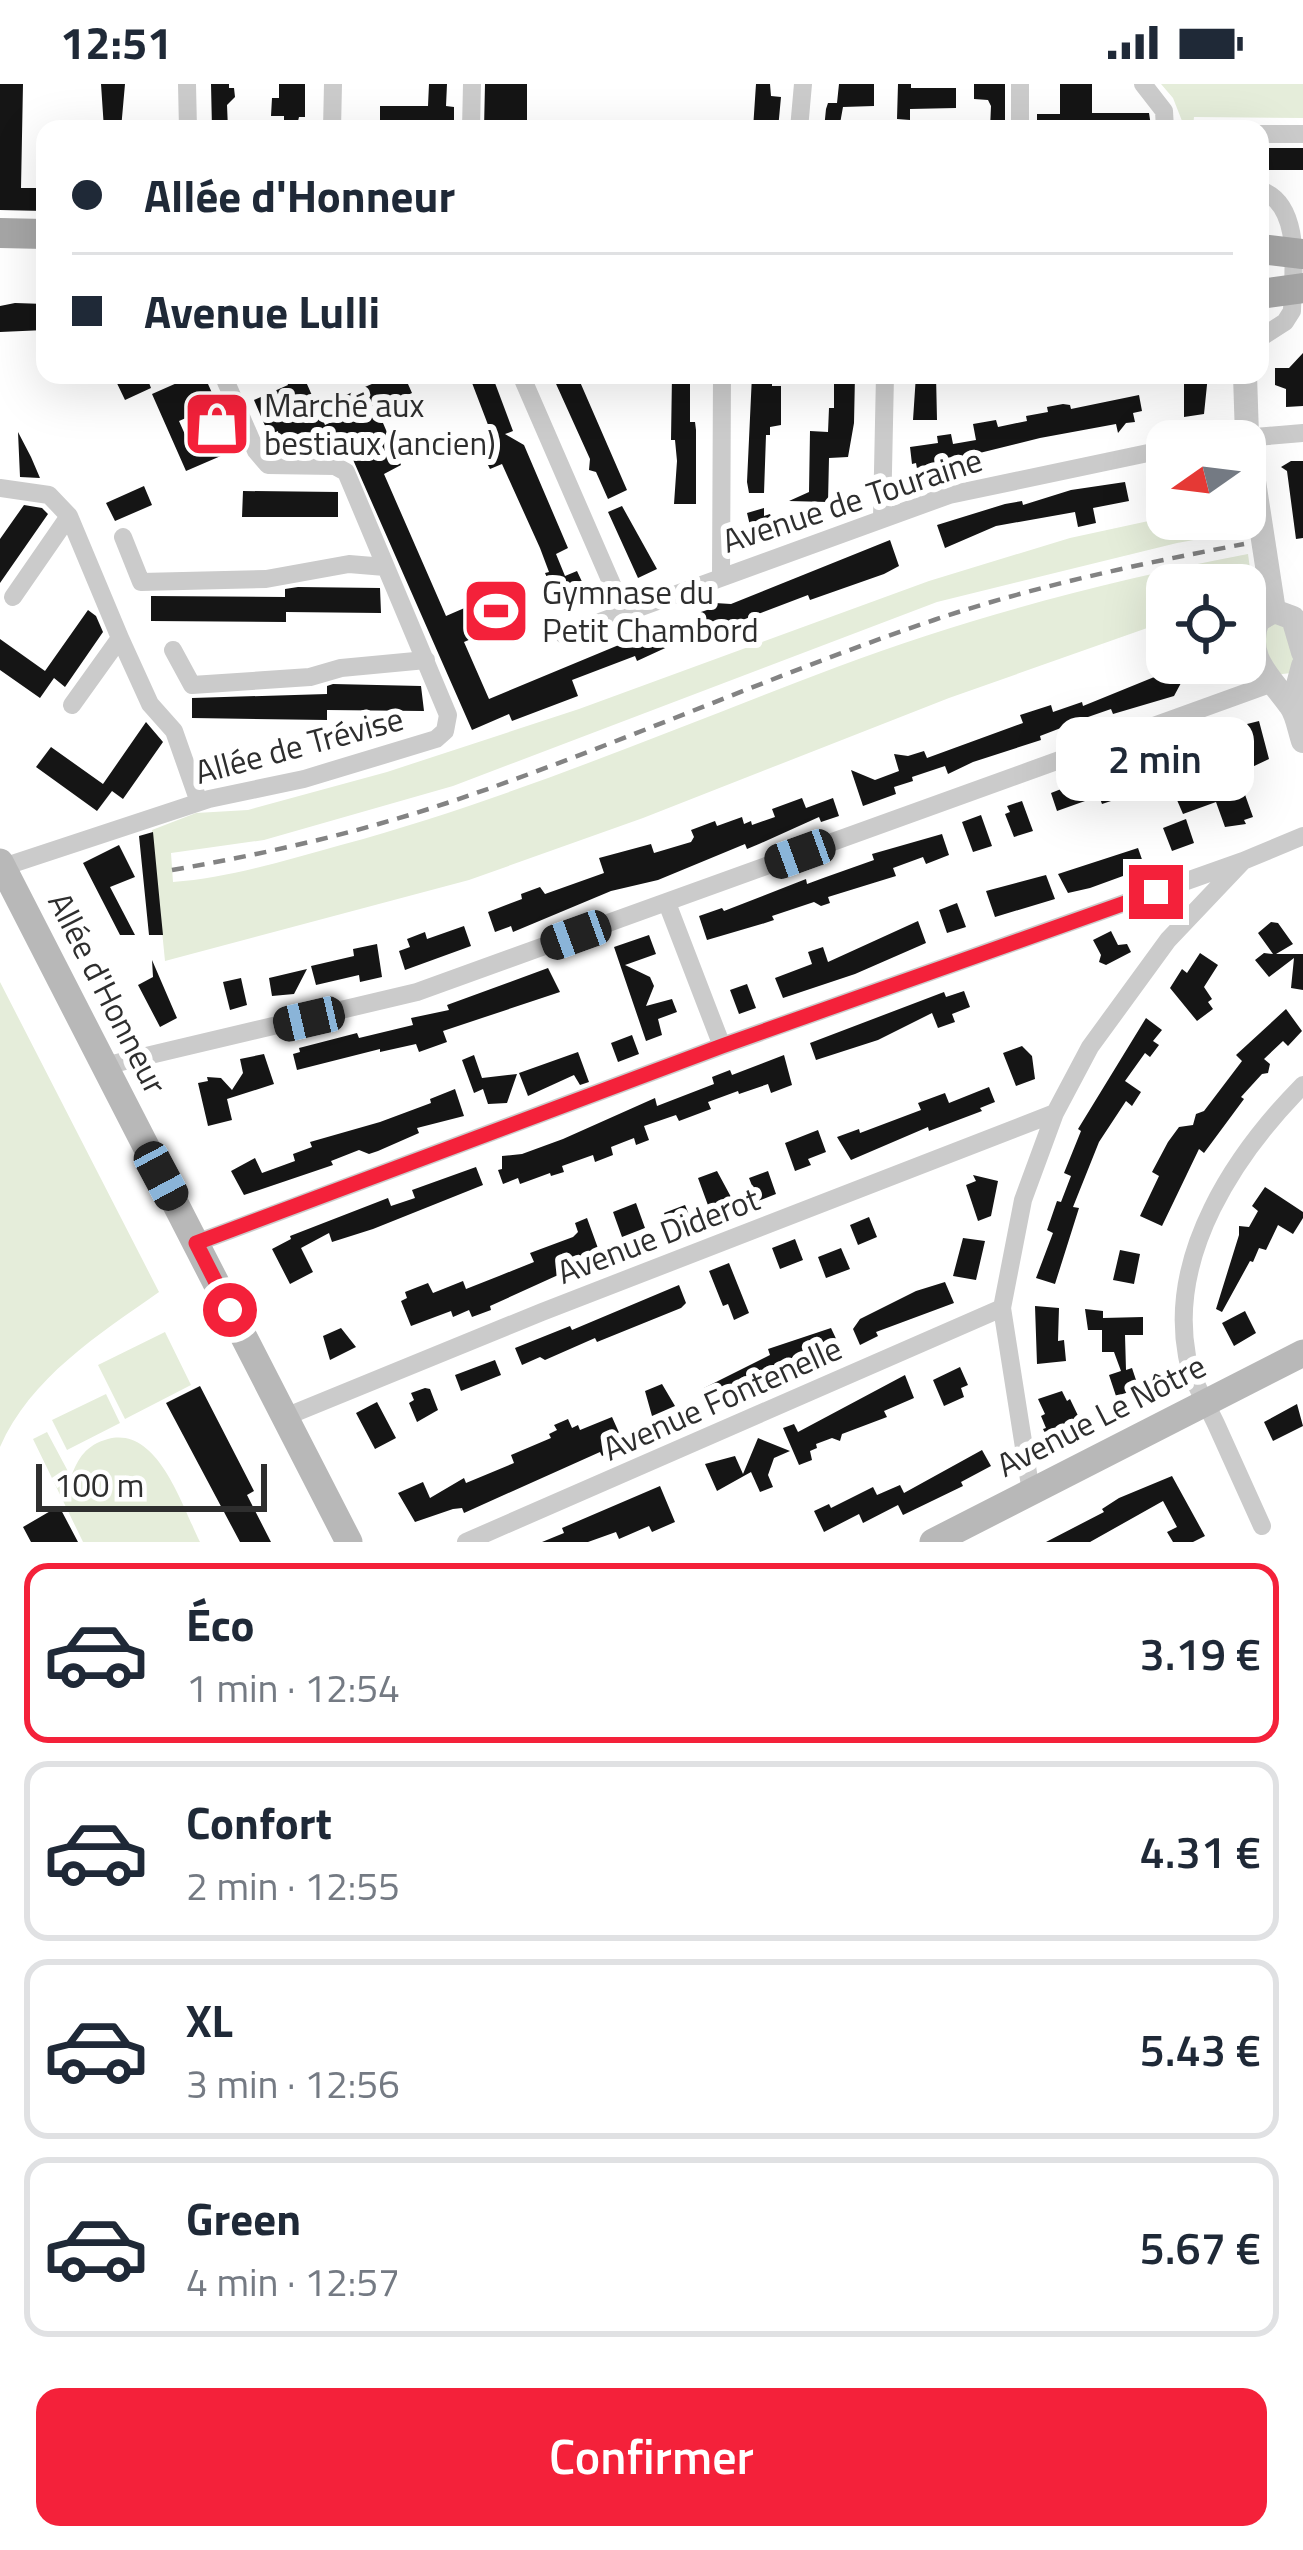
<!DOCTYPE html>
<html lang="fr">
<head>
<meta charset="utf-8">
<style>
	:root { --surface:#fff; --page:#f2f2f3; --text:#1f2937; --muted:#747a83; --line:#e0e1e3; --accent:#f4213a }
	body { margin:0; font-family:"Titillium Web",sans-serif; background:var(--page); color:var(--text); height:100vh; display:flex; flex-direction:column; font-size:45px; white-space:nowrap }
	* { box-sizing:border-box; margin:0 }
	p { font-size:39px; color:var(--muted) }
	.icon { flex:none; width:66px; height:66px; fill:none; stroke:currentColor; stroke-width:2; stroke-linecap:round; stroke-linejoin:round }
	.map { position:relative; height:1458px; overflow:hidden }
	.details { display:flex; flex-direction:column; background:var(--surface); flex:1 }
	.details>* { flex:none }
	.hud { position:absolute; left:36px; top:36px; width:1233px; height:264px; border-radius:24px; box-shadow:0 12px 48px #0002; display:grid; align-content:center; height:264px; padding:0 36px; background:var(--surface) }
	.needle { width:78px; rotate:256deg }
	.buttons { position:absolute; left:1146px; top:336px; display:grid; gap:24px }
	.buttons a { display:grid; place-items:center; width:120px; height:120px; border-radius:24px; background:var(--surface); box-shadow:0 12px 48px #0002; font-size:60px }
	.scale { position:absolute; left:36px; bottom:30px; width:231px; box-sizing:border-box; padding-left:12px; border:6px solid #2e2e2e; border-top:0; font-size:33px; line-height:42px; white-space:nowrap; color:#2e2e2e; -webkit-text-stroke:9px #fff; paint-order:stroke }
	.end { position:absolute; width:54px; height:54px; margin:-27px; border:15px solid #f4213a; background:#fff; box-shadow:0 0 0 6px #fff }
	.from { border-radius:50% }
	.bubble { position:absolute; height:84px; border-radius:24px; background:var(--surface); box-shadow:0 12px 48px #0002; font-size:39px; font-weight:600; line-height:84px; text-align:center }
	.car { position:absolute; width:36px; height:72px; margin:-36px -18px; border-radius:15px; box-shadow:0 0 9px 3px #0007; background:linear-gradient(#222 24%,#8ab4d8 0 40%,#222 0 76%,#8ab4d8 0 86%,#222 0) }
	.hud b { display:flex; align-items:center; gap:42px; height:114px; font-size:45px }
	.hud b+b { border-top:3px solid var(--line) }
	.hud i { width:30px; height:30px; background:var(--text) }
	ul { padding:21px 0 0; list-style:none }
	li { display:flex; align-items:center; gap:36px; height:180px; margin:0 24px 18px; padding:0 12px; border:6px solid var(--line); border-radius:24px }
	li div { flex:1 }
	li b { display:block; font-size:45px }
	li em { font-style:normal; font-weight:600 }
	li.on { border-color:var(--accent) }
	li>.icon { width:108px; height:108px; stroke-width:1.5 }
	.cta { display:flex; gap:24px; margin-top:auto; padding:24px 36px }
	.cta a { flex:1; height:138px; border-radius:24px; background:var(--accent); color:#fff; font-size:48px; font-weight:600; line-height:138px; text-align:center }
	.status { display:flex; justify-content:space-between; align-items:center; height:84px; padding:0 60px; background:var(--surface); direction:ltr }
	.status svg { height:33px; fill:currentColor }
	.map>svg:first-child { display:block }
</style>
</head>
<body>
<div class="status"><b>12:51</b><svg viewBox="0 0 49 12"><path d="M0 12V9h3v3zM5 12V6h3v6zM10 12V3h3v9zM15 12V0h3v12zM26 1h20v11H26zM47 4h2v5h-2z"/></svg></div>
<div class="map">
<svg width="1303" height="1458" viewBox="0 0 1303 1458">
	<rect width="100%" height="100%" fill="#fff"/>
	<!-- green -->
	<path fill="#e5edda" d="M1161 0H1303V34L1194 33 1193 42H1184L1173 14Z
		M1167 433 1242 435 1244 447 1177 459 937 518 453 702 264 756 171 769 173 798C229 794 287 776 341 761 511 715 672 645 837 583 971 533 1107 497 1248 470L1253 507 1245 510V501H1167V537L949 614 643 734 469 796 165 877 152 746 196 729 248 726 387 688 579 625 929 497 1070 454Z
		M1283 535 1299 573 1291 589 1274 591 1265 584V538Z
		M0 898 159 1208C99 1250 30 1294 0 1363Z
		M165 1248 191 1301 125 1335 98 1281Z
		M106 1310 120 1339 67 1366 52 1336Z
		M47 1348 71 1393C78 1374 86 1361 108 1355 158 1342 182 1422 200 1458H83L33 1355Z"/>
	<!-- building -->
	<path fill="#151515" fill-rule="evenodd" d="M0 0H23L21 104H45V127L0 126Z
		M101 0H125L121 45H104Z
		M211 0H229V4H234L235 13 227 21 228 45H212Z
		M279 0H305V33H299L296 45H284V32H271L272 14H279Z
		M429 0H447L446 22 454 23V45H380V22H428Z
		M485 0H527V45H484Z
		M756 0H770L771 12 781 13 778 45H753Z
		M839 0H874V22L843 23 839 45H824L826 25 828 19H837Z
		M898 0H911V4H956V24L910 25V36L897 35Z
		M974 0H1005V45H990L991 22 988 16 974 15Z
		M1060 0H1092V29H1149L1151 42 1037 45V30H1060Z
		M1260 64H1303V86H1260Z
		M15 219 45 220V246L0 248V222Z
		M1303 269V322L1286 323V305L1275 301V284H1289Z
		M113 291H146L151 304 125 316Z
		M195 291H204L237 365 186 387 152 310ZM202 327 214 354 191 364 179 337Z
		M284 291H303L325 341 347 331 340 316 346 311 393 291H404L412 309 377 325 401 381 384 390 446 532 515 502 527 531 464 558 489 615 679 536 687 554 637 577 635 572 572 596 578 612 512 637 509 630 472 646 347 362 280 367 278 347 269 351 254 316 288 301Z
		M469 291H492L513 347 505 350 524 361 568 464 556 470 565 492 577 487 584 502 577 509 579 513 559 522 545 489 549 488 540 464 502 380 490 385 484 373 498 367Z
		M552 291H577L627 406 608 415 596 388 589 386 590 375Z
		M672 291H690V338H695L696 346V420H674L677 377 675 356H671Z
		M752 291H772V302H781V341L770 343V351H766L764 409H749L747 398Z
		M834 291H855L854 339 848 373 829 374 828 418 789 417 809 408 810 347 828 348 829 324H834Z
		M916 291H936L937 336H913Z
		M1184 291H1208L1204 330 1184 333Z
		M1139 311 1142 327 1133 329 1135 338 1126 339 1118 349 1116 340 1040 354 935 380 936 387 918 390 916 379 912 380 910 363 938 359 937 352 951 350 953 360 976 356 973 340 996 336 998 343 1027 337 1026 332 1048 328 1047 323 1063 320 1070 321 1071 325Z
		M18 348 31 373 40 394 20 393Z
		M1291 377H1303V454L1296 455 1287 387 1281 383Z
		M1125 398 1129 417 1093 424 1096 439 1078 443 1075 428 996 442 945 464 937 441 1005 420 1022 417 1023 421 1071 406Z
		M144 402 152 421 115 437 106 419Z
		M243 407 338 408V433H242Z
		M24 421 42 424 48 430 0 499V455Z
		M622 422 657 485 638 494 608 428Z
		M764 424V432L770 430 776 446 753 454 747 429Z
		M890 456 899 482 884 490 810 516 808 511 711 548 713 552 695 559 690 547 703 542 698 529 713 524 715 519 731 520Z
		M298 503 380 504 381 529 286 528V538L151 537V512L285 513V505Z
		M88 526 96 532 103 548 65 603 54 594 40 614 0 586V555L45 587Z
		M1169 587 1172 597 1181 599 1174 612 1113 630 1111 625 1088 633 1089 637 1082 639 1078 651 1066 642 1040 652 1041 656 973 678 948 690 945 682 912 693 913 697 894 703 896 710 863 722 851 686 875 696 899 687 894 670 908 672 924 667 927 674 1023 639 1020 631 1051 621 1053 628 1082 618 1083 622Z
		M333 600 421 602 424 627 327 626V636L192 634V614L327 610V602Z
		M1259 637 1269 675 1250 684 1239 642Z
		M146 638 163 658 123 715 112 707 97 727 36 683 51 663 103 700Z
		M1206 651 1213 668 1200 673 1216 715 1243 705 1253 733 1244 736 1246 740 1225 743 1216 718 1183 730 1177 716 1196 710 1178 661Z
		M1151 664 1160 690 1148 716 1135 679 1145 675Z
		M1124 680 1128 693 1111 699 1117 715 1102 720 1099 712 1057 727 1051 709Z
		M802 714 806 724 833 714 839 732 821 738 819 733 759 760 747 765 745 760 658 796 611 807 513 848 511 842 495 848 488 828 522 815 521 810 540 803 545 810 604 789 599 774 651 760 654 769 691 758 694 753 691 746 715 737 717 742 742 733 744 740 751 737 752 741 775 733 772 725Z
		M1022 717 1033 747 1014 753 1005 730 1010 728 1007 722Z
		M981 731 992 762 973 768 962 738Z
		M1186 735 1194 759 1172 767 1163 744Z
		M153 748 160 821 163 851H149L139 752Z
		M942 750 949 771 926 780 923 773 893 784 896 792 828 813 830 819 821 822 814 818 772 832 774 836 765 839 707 856 699 832 722 824 724 827 806 795 807 800 826 793 874 776 872 770Z
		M119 761 135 793 110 803 135 851H120L83 779Z
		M1138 764 1145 784 1090 804 1068 809 1058 790Z
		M1046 791 1055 815 995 833 986 807Z
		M957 819 966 843 947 849 939 826Z
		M918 837 926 859 855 890 783 914 775 894 812 880 808 868 823 863 828 878Z
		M1271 838 1278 839 1293 860 1276 870H1303V906L1291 904 1294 874 1269 893 1255 876 1264 869 1273 870 1258 849Z
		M464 842 471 862 405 886 399 867 410 863 407 855 425 848 427 855Z
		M1111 847 1118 861 1127 860 1131 868 1106 881 1099 878 1101 871 1093 856Z
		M649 851 656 870 625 881 650 893 654 902 646 922 672 915 677 928 658 935 662 951 646 957 614 863Z
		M377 860 382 893 360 898 359 891 316 901 311 882 354 872 353 865Z
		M1200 869 1218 881 1204 903 1212 915 1208 918 1213 925 1197 937 1170 904 1182 885 1187 889Z
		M152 876 177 934 160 943 138 901 153 893Z
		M548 884 560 908 443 947 447 958 419 968 416 960 380 968V965L297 986 293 970 300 968 299 964 357 949 359 954 413 941 411 934 449 926 447 921Z
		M307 885 294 910 272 912 269 894Z
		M241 894 247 921 230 926 223 898Z
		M747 900 756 924 739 930 730 906Z
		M964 907 970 923 952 930 955 938 938 944 932 929 878 956 816 976 810 959 944 908 946 913Z
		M1286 925 1302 947 1288 962 1283 957 1264 975 1270 980 1268 989 1262 990 1241 1013 1244 1015 1204 1069 1199 1065 1162 1142 1140 1132 1159 1092 1152 1088 1168 1058 1179 1043 1193 1041 1196 1030 1204 1027 1242 977 1236 971Z
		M1146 934 1162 946 1153 957 1159 961 1150 973 1145 969 1125 997 1141 1008 1132 1022 1126 1017 1099 1058 1073 1123 1079 1124 1055 1200 1036 1194 1053 1149 1047 1146 1057 1117 1061 1118 1071 1092 1064 1089 1081 1047 1078 1045Z
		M632 951 639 970 618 978 611 959Z
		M1022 962 1032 972 1035 995 1016 1002 1003 969Z
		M578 968 589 998 580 1001 574 991 528 1012 519 989Z
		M264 970 274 1000 227 1015 232 1036 208 1042 198 999 208 997 207 993 221 994 232 1006 243 989 240 975Z
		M474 971 482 994 517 990 507 1019 488 1020 483 1005 474 1009 462 976Z
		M784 971 792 1001 771 1009 768 1000 739 1010 738 1007 708 1018 711 1025 679 1037 676 1031 644 1042 649 1056 636 1061 634 1054 611 1063 613 1071 595 1078 593 1071 562 1082 564 1088 551 1092 550 1089 520 1100 518 1094 503 1100 498 1086 502 1085V1072L522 1070 563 1055 655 1014 657 1022 714 1000 712 993 730 986 732 991Z
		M989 1003 995 1018 980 1024 982 1027 929 1047 928 1043 851 1076 837 1053 859 1045 860 1049 921 1026 918 1019 945 1009 949 1019Z
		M455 1005 464 1032 417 1044 419 1049 378 1067 369 1070 359 1066 331 1077 333 1081 244 1111 231 1087 255 1074 262 1089 295 1077 293 1070 312 1063 310 1058 380 1038 431 1019 430 1015Z
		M818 1046 826 1068 808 1075 811 1081 795 1087 785 1059Z
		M476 1083 483 1101 373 1145 332 1158 329 1149 301 1164 313 1188 290 1200 272 1165 291 1155 290 1152 388 1114 391 1122 415 1114 412 1106Z
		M717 1087 731 1113 709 1124 698 1094Z
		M768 1087 776 1110 758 1117 749 1094Z
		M973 1091 998 1097 991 1132 978 1137 966 1101 976 1097Z
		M1265 1103 1303 1128V1134L1293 1150 1278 1141 1266 1166 1259 1164 1253 1178 1250 1177 1222 1228 1216 1225 1239 1151V1142L1249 1143 1258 1127 1252 1122Z
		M636 1119 645 1144 622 1153 613 1128Z
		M685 1121 690 1133 685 1135 689 1144 672 1151 664 1129Z
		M869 1133 877 1153 858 1161 850 1141Z
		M587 1134 603 1178 592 1183 560 1171 567 1187 490 1222 491 1226 472 1233 469 1226 453 1233 451 1227 411 1242 401 1217 407 1214 405 1208 428 1199 433 1209 463 1197 466 1205 499 1192 534 1178 530 1169 573 1153 578 1148 575 1139Z
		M963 1154 985 1157 976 1196 953 1192Z
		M795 1155 803 1176 780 1185 772 1164Z
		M841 1164 850 1185 826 1194 818 1173Z
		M1120 1166 1140 1170 1134 1200 1113 1196Z
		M729 1179 749 1229 734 1236 728 1220 723 1222 709 1187Z
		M945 1198 954 1219 876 1248 878 1252 860 1261 853 1245 860 1235 916 1207Z
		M679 1201 686 1219 681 1224 597 1258 595 1254 545 1276 540 1273 522 1281 515 1264 570 1242 572 1246Z
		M1035 1222 1059 1224 1058 1257 1064 1256 1066 1277 1037 1280Z
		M1085 1225 1103 1227V1234L1143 1233V1251H1125L1126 1286 1132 1284 1139 1305 1116 1312 1109 1291 1121 1287 1114 1268H1102V1246H1088Z
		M1245 1227 1256 1249 1234 1262 1222 1239Z
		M341 1244 356 1263 330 1276 323 1252Z
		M831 1244 839 1261 835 1266 800 1281 802 1285 729 1314 727 1321 721 1317 712 1321 704 1304 770 1271 768 1265Z
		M495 1276 501 1291 461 1307 455 1291Z
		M960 1283 968 1301 961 1304 964 1313 944 1322 933 1296Z
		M905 1291 914 1314 884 1327 887 1333 842 1350 840 1357 832 1354 816 1360 817 1364 810 1367 812 1376 799 1381 783 1344 794 1340 798 1348Z
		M662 1300 675 1322 652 1332 645 1307Z
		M200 1302 254 1407 247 1411 271 1458H240L166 1319Z
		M425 1304 430 1305 438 1326 417 1338 409 1319 414 1316 411 1309Z
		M1062 1307 1067 1317 1070 1315 1084 1344 1051 1361 1043 1345 1046 1344 1041 1332 1045 1330 1038 1315Z
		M377 1318 396 1354 375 1365 356 1329Z
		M1297 1320 1303 1342 1273 1357 1264 1338Z
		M612 1333 625 1362 602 1372 600 1368 464 1429 462 1424 453 1425 415 1438 398 1409 423 1398 430 1414 464 1394 466 1399 514 1379 511 1371 551 1354 549 1350 557 1346 554 1341 568 1335 572 1344 578 1341 580 1346Z
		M758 1354 790 1367 774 1374 768 1391 773 1403 760 1408 751 1388 717 1407 705 1380 735 1372 743 1390Z
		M982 1366 991 1382 961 1398 963 1402 903 1431 898 1421 863 1439 859 1430 824 1448 814 1427 829 1420 831 1424 873 1403 877 1411 900 1401 904 1409Z
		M1172 1392 1205 1452 1193 1458H1173L1167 1448 1177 1443 1163 1417 1090 1458H1046L1104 1428 1102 1425 1119 1414Z
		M660 1402 675 1438 652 1448 649 1442 619 1455 616 1448 588 1458H542L564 1449 562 1444Z
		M59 1422 78 1458H31L23 1443Z"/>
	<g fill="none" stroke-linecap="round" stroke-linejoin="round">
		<!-- minor -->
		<path stroke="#cbcbcb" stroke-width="18" d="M187 0 188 45
			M1020 0V45
			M1143 0 1164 27 1165 45
			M332 45 333 0
			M471 45 472 0
			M799 45 803 0
			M1260 50H1303
			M1260 106C1303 120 1293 189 1292 227L1285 238 1260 254
			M521 291 624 528
			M1208 357 1303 349
			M0 404 49 411 69 432 13 513
			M69 432 120 554 72 621
			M882 434 885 291
			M123 453 141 498 266 495 349 480 385 483
			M721 492 722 291
			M564 551 949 411 1167 365
			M120 554 150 620 174 647 199 718
			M173 566 192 601 310 593 341 584 426 576
			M3 783 209 715 304 695 436 655 445 647 448 631 346 388 335 382 268 381 256 367 223 291
			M667 819 722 962
			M104 982 417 908 1270 600
			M196 1159 722 962 1243 777
			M285 1333 542 1228 1055 1029
			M1031 1408 1002 1224 1023 1116 1055 1029 1090 963 1168 856 1243 777 1303 752
			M1262 1442C1247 1408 1231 1374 1216 1340 1206 1319 1191 1295 1187 1272 1168 1170 1235 1070 1303 1001
			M466 1458 1002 1224"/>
		<!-- tertiary -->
		<path stroke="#cbcbcb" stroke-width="24" d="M1245 291 1247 352 1274 527
			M1303 568 1293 534 1274 527 1258 536C1243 573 1271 594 1290 621 1297 630 1299 645 1303 657
			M1292 623 1303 582"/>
		<!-- secondary -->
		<path stroke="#b8b8b8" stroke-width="27" d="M0 778 349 1458
			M933 1458 1303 1269"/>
		<!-- primary -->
		<path stroke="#a6a6a6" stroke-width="30" d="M0 149 45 150
			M1260 165 1303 170
			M1260 210 1303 204"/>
		<!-- rail -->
		<path stroke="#838383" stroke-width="4.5" stroke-dasharray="12 9" stroke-linecap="butt" d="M172 786C265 770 357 749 447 719 611 664 769 592 934 536 1035 502 1139 480 1244 460"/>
	</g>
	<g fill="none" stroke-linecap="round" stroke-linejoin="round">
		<!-- route -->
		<path stroke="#f4213a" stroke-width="15" d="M230 1226 196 1159 722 962 1156 808"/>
	</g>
	<!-- icons -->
	<defs>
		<symbol id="shop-square" viewBox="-11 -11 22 22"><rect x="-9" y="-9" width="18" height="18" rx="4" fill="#f4213a" stroke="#fff"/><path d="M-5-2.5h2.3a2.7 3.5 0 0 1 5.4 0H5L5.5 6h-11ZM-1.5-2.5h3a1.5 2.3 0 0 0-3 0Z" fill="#fff"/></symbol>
		<symbol id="stadium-square" viewBox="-11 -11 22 22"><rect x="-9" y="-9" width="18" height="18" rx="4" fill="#f4213a" stroke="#fff"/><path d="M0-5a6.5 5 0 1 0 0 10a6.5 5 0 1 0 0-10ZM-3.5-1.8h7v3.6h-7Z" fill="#fff"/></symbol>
	</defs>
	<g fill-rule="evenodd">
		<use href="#shop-square" x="179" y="302" width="76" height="76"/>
		<use href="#stadium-square" x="458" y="489" width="76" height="76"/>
	</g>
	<g text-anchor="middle" stroke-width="12" stroke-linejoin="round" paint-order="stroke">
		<!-- poi labels -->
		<g font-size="33" fill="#2e2e2e" stroke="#fff" text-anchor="start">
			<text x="264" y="333">Marché aux<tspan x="264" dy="38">bestiaux (ancien)</tspan></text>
			<text x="542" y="520">Gymnase du<tspan x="542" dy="38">Petit Chambord</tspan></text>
		</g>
		<!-- street labels -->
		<g font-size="33" fill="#2e2e2e" stroke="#fff">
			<text transform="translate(852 416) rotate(-18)" y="12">Avenue de Touraine</text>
			<text transform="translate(299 661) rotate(-15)" y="12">Allée de Trévise</text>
			<text transform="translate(108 909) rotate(63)" y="12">Allée d'Honneur</text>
			<text transform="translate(658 1151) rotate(-21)" y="12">Avenue Diderot</text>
			<text transform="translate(722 1314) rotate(-24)" y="12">Avenue Fontenelle</text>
			<text transform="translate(1101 1331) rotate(-27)" y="12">Avenue Le Nôtre</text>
		</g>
	</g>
</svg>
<div class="buttons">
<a><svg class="needle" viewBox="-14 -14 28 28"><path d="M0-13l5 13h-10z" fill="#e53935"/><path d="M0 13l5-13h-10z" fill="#747a83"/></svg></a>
<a><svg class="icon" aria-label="locate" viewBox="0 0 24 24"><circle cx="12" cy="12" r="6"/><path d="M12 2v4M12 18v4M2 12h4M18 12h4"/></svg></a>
</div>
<div class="scale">100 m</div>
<i class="end from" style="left:230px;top:1226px"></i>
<i class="end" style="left:1156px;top:808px"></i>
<div class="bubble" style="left:1056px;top:633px;width:198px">2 min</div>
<i class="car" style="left:800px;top:770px;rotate:250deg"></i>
<i class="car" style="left:576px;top:851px;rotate:250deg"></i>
<i class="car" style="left:309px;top:935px;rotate:257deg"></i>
<i class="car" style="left:161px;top:1092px;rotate:152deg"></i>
<div class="hud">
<b><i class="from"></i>Allée d'Honneur</b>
<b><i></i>Avenue Lulli</b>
</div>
</div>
<section class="details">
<ul>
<li class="on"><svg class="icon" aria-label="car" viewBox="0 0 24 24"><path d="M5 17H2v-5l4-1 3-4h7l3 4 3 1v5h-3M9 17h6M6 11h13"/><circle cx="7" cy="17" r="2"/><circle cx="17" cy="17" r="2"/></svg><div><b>Éco</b><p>1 min · 12:54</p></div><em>3.19 €</em></li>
<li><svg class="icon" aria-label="car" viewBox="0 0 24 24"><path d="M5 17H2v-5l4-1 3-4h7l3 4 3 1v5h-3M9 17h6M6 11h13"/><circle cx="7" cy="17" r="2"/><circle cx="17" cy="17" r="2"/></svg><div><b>Confort</b><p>2 min · 12:55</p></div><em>4.31 €</em></li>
<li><svg class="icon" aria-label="car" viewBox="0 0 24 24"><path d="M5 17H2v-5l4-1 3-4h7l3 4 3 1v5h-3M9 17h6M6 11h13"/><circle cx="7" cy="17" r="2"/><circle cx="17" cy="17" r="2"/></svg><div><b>XL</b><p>3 min · 12:56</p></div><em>5.43 €</em></li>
<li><svg class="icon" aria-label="car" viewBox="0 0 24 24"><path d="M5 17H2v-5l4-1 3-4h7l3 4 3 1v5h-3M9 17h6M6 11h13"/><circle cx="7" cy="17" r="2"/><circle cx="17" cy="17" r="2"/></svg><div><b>Green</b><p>4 min · 12:57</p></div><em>5.67 €</em></li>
</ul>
<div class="cta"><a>Confirmer</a></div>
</section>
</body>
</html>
